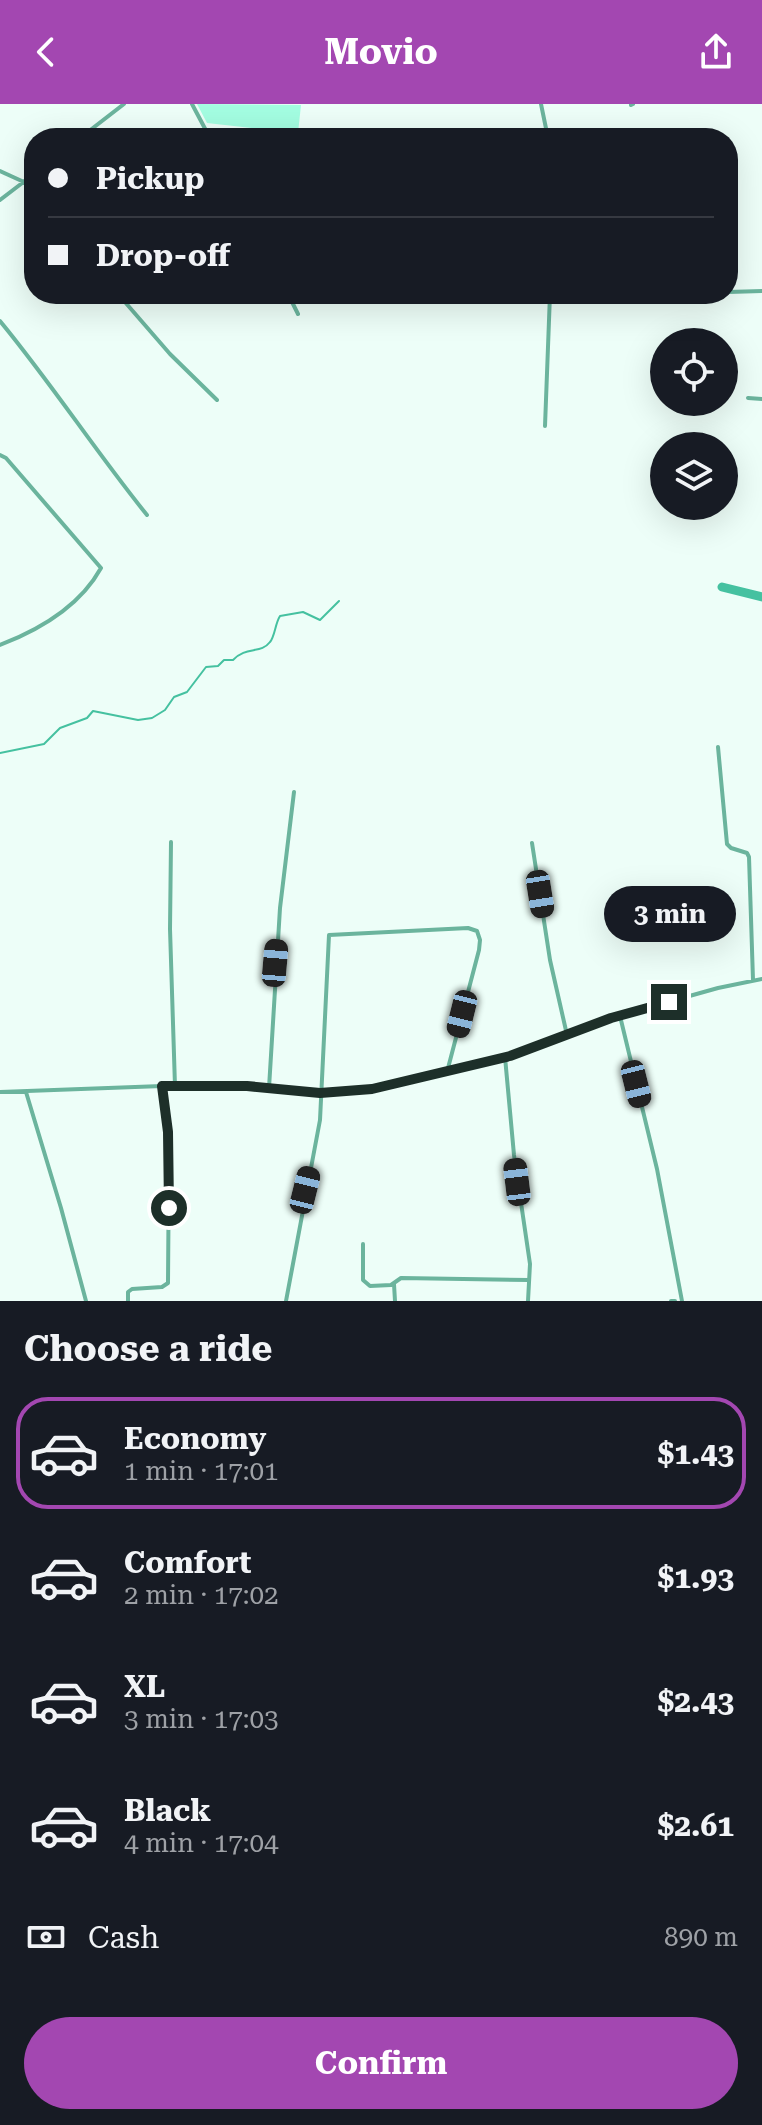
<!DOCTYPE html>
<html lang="en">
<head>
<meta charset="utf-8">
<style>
	:root { --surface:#171b24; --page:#242831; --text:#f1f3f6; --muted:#9ea1a6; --line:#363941; --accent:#a347b1 }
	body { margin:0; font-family:"Roboto Serif",serif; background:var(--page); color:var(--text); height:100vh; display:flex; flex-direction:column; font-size:30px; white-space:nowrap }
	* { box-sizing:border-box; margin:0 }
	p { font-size:26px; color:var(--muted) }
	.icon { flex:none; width:44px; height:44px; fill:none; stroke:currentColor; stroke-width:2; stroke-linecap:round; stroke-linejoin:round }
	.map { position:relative; height:1197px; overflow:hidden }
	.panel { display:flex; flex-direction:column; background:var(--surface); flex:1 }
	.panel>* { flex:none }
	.banner { position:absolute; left:24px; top:24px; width:714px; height:176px; border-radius:32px; box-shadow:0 8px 32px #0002; display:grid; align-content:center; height:176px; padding:0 24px; background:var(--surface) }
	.buttons { position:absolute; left:650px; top:224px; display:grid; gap:16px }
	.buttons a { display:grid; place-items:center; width:88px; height:88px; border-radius:50%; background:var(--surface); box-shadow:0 8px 32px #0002; font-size:40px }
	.end { position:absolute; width:36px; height:36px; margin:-18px; border:10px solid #1d2f29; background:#fff; box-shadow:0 0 0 4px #fff }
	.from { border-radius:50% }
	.bubble { position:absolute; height:56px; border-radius:28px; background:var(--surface); box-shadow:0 8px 32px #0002; font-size:26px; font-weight:700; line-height:56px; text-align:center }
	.car { position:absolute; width:24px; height:48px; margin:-24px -12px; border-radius:10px; box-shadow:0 0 6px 2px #0007; background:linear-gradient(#222 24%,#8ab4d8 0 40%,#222 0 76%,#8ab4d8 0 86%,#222 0) }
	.banner b { display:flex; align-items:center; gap:28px; height:76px; font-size:30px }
	.banner b+b { border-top:2px solid var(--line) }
	.banner i { width:20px; height:20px; background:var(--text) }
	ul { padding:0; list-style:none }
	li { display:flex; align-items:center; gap:24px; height:112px; margin:0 16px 12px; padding:0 8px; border:4px solid transparent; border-radius:32px }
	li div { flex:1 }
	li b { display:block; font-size:30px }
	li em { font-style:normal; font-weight:700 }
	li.active { border-color:var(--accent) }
	li>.icon { width:72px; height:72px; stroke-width:1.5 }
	h2 { padding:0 24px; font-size:36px; line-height:96px }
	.pay { display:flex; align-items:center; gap:20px; height:88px; padding:0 24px; font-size:30px }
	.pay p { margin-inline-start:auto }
	.button { display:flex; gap:16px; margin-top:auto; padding:16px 24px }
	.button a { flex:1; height:92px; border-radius:48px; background:var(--accent); color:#fff; font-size:32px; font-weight:700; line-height:92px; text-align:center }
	header { display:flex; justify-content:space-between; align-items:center; height:104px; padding:0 24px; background:var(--accent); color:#fff; font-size:36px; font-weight:700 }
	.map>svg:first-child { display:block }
</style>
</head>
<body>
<header><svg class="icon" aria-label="back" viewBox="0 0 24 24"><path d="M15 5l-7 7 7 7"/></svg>Movio<svg class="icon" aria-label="share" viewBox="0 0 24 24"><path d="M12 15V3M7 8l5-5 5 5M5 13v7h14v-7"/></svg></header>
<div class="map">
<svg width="762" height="1197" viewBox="0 0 762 1197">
	<rect width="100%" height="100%" fill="#edfef8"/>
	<!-- green -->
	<path fill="#a3fde1" d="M197 0 301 1 298 29 207 19Z"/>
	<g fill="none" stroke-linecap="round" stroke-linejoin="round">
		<!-- stream -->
		<path stroke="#45c1a0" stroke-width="2" d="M0 649 44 640 60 624 87 614 93 607 138 616 152 614 165 606 174 593 187 588 206 563 218 562 224 556H233C246 542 261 550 270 538 275 532 275 520 280 512L303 508 320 516 339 497"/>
		<!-- river -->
		<path stroke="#45c1a0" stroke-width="9" d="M722 483 762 493"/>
		<!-- street -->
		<path stroke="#6bb49d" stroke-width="4" d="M192 0 210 34
			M541 0 548 34
			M631 1 633 0
			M80 34 124 0
			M0 67 24 78 34 87
			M0 96 34 70
			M728 188 762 187
			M118 190 170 250 217 296
			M288 190 298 210
			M0 217C52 280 96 348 147 411
			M748 294 762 295
			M545 322 550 190
			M0 351 6 354 101 464C80 502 39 526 0 541
			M718 643 727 740 731 744 747 749 749 753 753 876
			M171 738 170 825 175 982
			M532 739 550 856 567 931
			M620 912 657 1065 682 1197
			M505 953 514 1051 530 1160 528 1197
			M269 984 280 804 294 688
			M0 988 162 982H247L320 989 372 985 471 963 546 940 611 914 718 884 762 875
			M26 988 61 1104 86 1197
			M363 1140V1176L370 1182 391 1181 401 1174 529 1176
			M394 1180 395 1197
			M128 1197V1188L132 1185 162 1183 168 1179 169 1049 162 982
			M286 1197 320 1016 329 831 468 824 477 827 480 836 479 846 447 968
			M671 1197H675"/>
	</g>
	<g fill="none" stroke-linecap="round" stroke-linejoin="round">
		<!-- route -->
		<path stroke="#1d2f29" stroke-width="10" d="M169 1104 168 1028 162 982H247L320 989 372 985 510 952 611 914 669 898"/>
	</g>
</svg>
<div class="buttons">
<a><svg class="icon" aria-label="locate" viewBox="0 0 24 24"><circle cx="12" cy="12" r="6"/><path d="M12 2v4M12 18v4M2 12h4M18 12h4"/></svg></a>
<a><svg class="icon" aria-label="layers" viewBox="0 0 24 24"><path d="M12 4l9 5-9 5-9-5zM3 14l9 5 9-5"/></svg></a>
</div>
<i class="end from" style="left:169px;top:1104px"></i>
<i class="end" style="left:669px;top:898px"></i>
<div class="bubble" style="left:604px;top:782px;width:132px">3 min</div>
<i class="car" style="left:540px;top:790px;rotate:171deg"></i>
<i class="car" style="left:275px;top:859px;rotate:5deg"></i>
<i class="car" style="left:462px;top:910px;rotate:194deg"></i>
<i class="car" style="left:636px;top:980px;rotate:166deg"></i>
<i class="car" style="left:517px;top:1078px;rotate:353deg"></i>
<i class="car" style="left:305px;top:1086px;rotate:14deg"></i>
<div class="banner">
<b><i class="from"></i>Pickup</b>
<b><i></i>Drop-off</b>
</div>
</div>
<section class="panel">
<h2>Choose a ride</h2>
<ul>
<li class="active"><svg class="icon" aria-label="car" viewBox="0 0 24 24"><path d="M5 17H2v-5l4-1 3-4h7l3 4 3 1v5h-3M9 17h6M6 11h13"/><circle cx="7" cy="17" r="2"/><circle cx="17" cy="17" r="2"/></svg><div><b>Economy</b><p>1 min · 17:01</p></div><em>$1.43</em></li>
<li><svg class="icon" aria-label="car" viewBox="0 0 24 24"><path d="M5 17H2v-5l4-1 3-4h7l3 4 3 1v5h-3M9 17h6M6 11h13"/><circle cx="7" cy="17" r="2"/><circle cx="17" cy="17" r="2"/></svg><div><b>Comfort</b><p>2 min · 17:02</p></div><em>$1.93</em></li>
<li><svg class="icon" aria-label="car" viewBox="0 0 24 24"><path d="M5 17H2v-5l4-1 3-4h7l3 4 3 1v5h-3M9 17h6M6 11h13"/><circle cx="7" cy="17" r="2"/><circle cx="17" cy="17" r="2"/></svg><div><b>XL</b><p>3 min · 17:03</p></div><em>$2.43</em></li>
<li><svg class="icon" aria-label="car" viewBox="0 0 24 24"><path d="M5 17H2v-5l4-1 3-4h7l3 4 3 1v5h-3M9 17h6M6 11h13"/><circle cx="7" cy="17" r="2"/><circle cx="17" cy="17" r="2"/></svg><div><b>Black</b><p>4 min · 17:04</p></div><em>$2.61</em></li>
</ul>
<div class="pay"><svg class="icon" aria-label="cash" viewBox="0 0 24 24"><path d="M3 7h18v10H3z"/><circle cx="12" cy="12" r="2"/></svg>Cash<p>890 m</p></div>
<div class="button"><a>Confirm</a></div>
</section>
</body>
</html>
